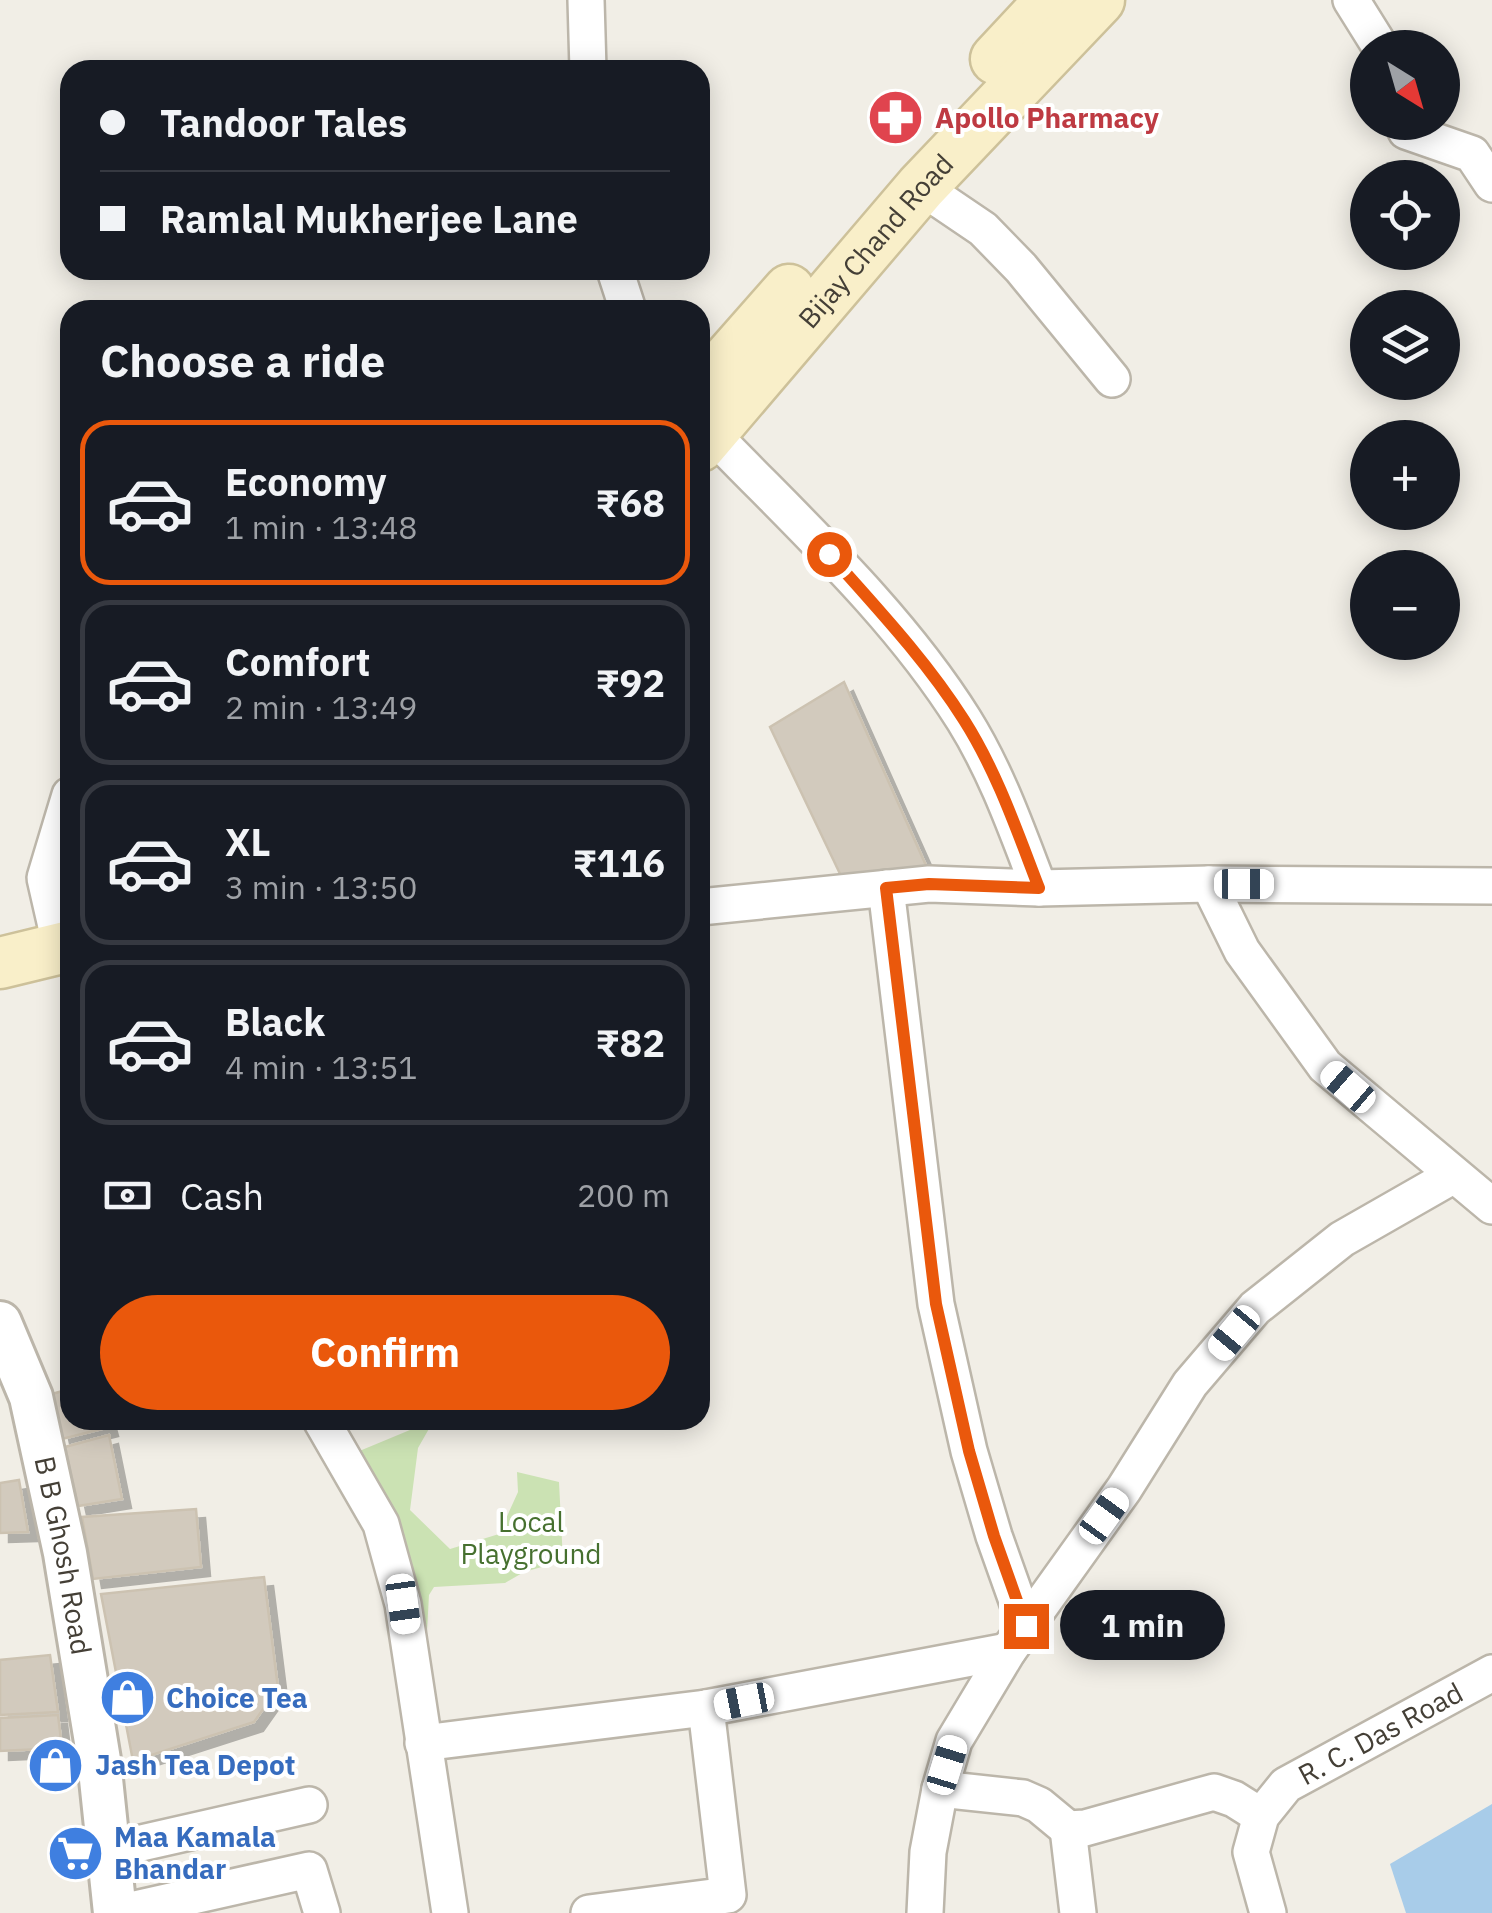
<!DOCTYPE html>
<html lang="en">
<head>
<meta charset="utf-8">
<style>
	:root { --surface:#171b24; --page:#242831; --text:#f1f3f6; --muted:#9ea1a6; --line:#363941; --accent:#ea580c }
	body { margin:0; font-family:"IBM Plex Sans",sans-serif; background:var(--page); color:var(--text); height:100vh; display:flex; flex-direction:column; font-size:38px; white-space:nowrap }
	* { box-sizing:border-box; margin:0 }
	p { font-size:32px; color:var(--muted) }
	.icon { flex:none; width:55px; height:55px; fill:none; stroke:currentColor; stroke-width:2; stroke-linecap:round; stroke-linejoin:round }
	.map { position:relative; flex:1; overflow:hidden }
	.sheet { position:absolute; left:60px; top:300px; width:650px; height:1130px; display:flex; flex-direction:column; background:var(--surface); border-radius:30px; box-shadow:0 5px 25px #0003 }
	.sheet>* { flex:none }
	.top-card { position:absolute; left:60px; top:60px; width:650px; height:220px; border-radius:30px; box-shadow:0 5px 25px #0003; display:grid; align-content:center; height:220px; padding:0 40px; background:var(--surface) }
	.needle { width:65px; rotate:143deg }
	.buttons { position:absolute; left:1350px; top:30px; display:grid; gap:20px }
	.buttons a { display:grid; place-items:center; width:110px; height:110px; border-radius:50%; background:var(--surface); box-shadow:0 5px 25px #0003; font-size:50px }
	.end { position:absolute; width:45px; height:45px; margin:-22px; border:12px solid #ea580c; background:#fff; box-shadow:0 0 0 5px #fff }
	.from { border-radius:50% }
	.bubble { position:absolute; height:70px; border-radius:35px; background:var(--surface); box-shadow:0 5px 25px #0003; font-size:32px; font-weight:800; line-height:70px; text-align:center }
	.car { position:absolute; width:30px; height:60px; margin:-30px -15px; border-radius:12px; box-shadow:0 0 8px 2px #0007; background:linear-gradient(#fff 24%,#345 0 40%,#fff 0 76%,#345 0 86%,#fff 0) }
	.top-card b { display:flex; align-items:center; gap:35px; height:95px; font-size:38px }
	.top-card b+b { border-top:2px solid var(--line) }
	.top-card i { width:25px; height:25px; background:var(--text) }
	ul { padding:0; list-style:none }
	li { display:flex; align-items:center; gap:30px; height:165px; margin:0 20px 15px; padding:0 20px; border:5px solid var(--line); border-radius:30px }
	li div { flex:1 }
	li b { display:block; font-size:38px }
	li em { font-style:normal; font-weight:800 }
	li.on { border-color:var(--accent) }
	li>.icon { width:90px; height:90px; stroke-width:1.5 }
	h2 { padding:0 40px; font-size:45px; line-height:120px }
	.pay { display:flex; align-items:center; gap:25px; height:110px; padding:0 40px; font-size:38px }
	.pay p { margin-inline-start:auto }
	.cta { display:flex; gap:20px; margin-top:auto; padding:20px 40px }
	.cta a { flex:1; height:115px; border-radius:60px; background:var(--accent); color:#fff; font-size:40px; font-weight:800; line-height:115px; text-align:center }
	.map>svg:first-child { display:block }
</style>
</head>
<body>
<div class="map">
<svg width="1492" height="1913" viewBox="0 0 1492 1913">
	<defs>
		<filter id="shadow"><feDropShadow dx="9" dy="9" stdDeviation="0" flood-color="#0004"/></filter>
	</defs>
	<rect width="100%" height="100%" fill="#f1eee6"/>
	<!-- green -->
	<path fill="#cbe2b3" d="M434 1420 418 1448 410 1510 450 1549 499 1534 518 1492 517 1472 559 1482 563 1561 524 1572 505 1583 434 1587 429 1595 427 1631 416 1639 357 1452Z"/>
	<!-- water -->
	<path fill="#a8cce9" d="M1492 1804V1913H1406L1390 1864Z"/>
	<!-- building -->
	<path fill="#d2cabd" stroke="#ccc2b1" stroke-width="2.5" filter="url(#shadow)" d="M844 682 928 870 842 878 770 727Z
		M70 1389V1420H107L109 1427 62 1439 52 1394Z
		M109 1435 122 1499 78 1506 65 1447Z
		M19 1480 28 1532 0 1533V1483Z
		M196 1509 201 1567 93 1579 82 1517Z
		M264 1577 278 1688 254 1722 133 1761 101 1594Z
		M50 1655 58 1712 0 1715V1660Z
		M58 1715 62 1748 0 1751V1718Z"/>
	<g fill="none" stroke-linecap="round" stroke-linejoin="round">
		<defs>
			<g id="minor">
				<path d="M586 0 588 70"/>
				<path d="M1351 0 1381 48"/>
				<path d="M1402 122 1406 131 1472 154 1492 184"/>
				<path d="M921 187 983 229 1021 268 1112 379"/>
				<path d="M615 270 628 310"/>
				<path d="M701 415 711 433C799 524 897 613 964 720 997 773 1017 831 1039 888"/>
				<path d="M1209 884 1242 951 1325 1066 1492 1206"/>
				<path d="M886 888 936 1304 969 1451 994 1536 1026 1626"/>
				<path d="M700 907 929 884 1039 888 1209 884 1492 886"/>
				<path d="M61 948 45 878 70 795"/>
				<path d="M321 1420 381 1524 403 1604 450 1913"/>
				<path d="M423 1743 706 1708 1008 1651"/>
				<path d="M940 1789 1023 1798 1039 1805 1068 1829 1085 1828 1214 1792 1234 1799 1261 1816"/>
				<path d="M1068 1829 1078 1913"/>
				<path d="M106 1851 309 1805"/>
				<path d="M117 1913 309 1870 322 1913"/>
				<path d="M589 1913 728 1895 706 1708"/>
				<path d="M925 1913 928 1852 940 1789 954 1741 1008 1651 1124 1489 1190 1384 1255 1308 1342 1239 1454 1175"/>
				<path id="s1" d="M1268 1913 1251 1852 1261 1816 1286 1785 1492 1673"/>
			</g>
			<g id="tertiary">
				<path id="s2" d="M0 1323 31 1397 65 1553 99 1760 115 1913"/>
			</g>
			<g id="secondary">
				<path d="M996 59 1051 0"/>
				<path d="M700 391 789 290"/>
				<path id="s3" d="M700 446 921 187 1099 0"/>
				<path d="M0 963 70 946"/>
			</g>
		</defs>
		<!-- minor casing -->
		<use href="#minor" stroke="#bcb6aa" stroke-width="40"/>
		<!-- tertiary casing -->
		<use href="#tertiary" stroke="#bcb6aa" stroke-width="48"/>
		<!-- secondary casing -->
		<use href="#secondary" stroke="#cdc19a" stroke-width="55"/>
		<!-- minor -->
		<use href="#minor" stroke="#fff" stroke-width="35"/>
		<!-- tertiary -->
		<use href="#tertiary" stroke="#fff" stroke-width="42"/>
		<!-- secondary -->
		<use href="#secondary" stroke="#f9efc9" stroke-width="50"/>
	</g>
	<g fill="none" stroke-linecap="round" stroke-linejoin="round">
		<!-- route -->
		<path stroke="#ea580c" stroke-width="12" d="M829 554C876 607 926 660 964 720 997 772 1017 831 1039 888L929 884 886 888 936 1304 969 1451 994 1536 1026 1626"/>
	</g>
	<!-- icons -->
	<defs>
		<symbol id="pharmacy-disc" viewBox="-11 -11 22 22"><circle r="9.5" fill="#e0444e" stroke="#fff"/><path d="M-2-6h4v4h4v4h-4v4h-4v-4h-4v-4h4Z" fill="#fff"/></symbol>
		<symbol id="shop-disc" viewBox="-11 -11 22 22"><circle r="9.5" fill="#3f7fe0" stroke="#fff"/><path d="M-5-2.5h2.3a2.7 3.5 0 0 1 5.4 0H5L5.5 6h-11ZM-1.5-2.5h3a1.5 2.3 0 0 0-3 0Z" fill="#fff"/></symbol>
		<symbol id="supermarket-disc" viewBox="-11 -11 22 22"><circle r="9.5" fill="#3f7fe0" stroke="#fff"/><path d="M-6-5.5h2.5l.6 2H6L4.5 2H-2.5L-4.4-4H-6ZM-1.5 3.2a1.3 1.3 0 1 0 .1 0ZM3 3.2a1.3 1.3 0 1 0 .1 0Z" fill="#fff"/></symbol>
	</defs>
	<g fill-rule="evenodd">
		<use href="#pharmacy-disc" x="864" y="86" width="63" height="63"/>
		<use href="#shop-disc" x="96" y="1666" width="63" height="63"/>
		<use href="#shop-disc" x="24" y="1734" width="63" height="63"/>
		<use href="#supermarket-disc" x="44" y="1822" width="63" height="63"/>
	</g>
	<g text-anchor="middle" stroke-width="8" stroke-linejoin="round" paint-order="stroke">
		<!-- health labels -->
		<g font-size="28" font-weight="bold" fill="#be3a42" stroke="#fff" text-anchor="start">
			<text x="935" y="128">Apollo Pharmacy</text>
		</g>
		<!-- street labels -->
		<g font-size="28" fill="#443f36" stroke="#fff">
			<text dy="10" stroke="none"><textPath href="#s3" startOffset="270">Bijay Chand Road</textPath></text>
			<text dy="10" stroke="none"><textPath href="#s2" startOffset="242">B B Ghosh Road</textPath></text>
			<text dy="10" stroke="none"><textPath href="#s1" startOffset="248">R. C. Das Road</textPath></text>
		</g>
		<!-- park labels -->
		<g font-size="28" fill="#46702f" stroke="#fff">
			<text x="531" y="1532">Local<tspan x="531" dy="32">Playground</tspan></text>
		</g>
		<!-- shop labels -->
		<g font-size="28" font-weight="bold" fill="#366cbe" stroke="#fff" text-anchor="start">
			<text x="166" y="1708">Choice Tea</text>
			<text x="95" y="1775">Jash Tea Depot</text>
			<text x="114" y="1847">Maa Kamala<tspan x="114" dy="32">Bhandar</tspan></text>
		</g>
	</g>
</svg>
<div class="buttons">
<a><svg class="needle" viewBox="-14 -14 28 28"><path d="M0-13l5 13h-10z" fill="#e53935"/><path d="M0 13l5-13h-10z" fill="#9ea1a6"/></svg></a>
<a><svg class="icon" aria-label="locate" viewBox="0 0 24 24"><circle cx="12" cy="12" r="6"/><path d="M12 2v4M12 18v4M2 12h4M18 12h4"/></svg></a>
<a><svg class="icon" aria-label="layers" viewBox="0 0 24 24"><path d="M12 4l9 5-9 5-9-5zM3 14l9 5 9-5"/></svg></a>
<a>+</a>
<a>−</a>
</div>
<i class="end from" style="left:829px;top:554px"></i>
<i class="end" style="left:1026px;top:1626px"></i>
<div class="bubble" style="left:1060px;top:1590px;width:165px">1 min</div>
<i class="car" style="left:1244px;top:884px;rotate:90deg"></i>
<i class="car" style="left:1348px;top:1087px;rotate:311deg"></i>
<i class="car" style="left:1234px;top:1333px;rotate:220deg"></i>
<i class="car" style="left:1104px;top:1516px;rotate:36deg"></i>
<i class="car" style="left:403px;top:1604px;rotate:172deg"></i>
<i class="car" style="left:744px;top:1701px;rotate:259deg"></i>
<i class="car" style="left:947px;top:1765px;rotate:17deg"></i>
<div class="top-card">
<b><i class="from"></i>Tandoor Tales</b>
<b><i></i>Ramlal Mukherjee Lane</b>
</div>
<section class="sheet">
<h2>Choose a ride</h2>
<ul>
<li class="on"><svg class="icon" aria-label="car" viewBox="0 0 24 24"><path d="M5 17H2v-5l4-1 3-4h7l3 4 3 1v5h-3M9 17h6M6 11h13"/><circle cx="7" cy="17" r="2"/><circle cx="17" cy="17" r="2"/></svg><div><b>Economy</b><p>1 min · 13:48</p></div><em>₹68</em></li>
<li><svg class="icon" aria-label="car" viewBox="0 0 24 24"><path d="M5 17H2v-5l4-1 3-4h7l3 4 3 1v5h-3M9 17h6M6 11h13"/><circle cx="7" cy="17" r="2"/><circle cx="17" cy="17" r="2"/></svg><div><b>Comfort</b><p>2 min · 13:49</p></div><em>₹92</em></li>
<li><svg class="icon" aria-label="car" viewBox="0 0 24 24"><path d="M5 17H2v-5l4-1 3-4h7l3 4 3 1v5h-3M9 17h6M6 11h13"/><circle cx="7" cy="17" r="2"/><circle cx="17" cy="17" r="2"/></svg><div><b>XL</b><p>3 min · 13:50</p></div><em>₹116</em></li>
<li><svg class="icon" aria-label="car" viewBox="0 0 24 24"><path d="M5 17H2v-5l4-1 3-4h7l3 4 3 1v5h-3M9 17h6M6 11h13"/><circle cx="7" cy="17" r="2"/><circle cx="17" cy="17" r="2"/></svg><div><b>Black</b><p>4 min · 13:51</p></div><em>₹82</em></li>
</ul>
<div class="pay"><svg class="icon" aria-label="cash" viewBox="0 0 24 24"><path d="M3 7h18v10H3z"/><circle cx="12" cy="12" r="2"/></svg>Cash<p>200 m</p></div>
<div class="cta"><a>Confirm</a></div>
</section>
</div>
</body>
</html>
